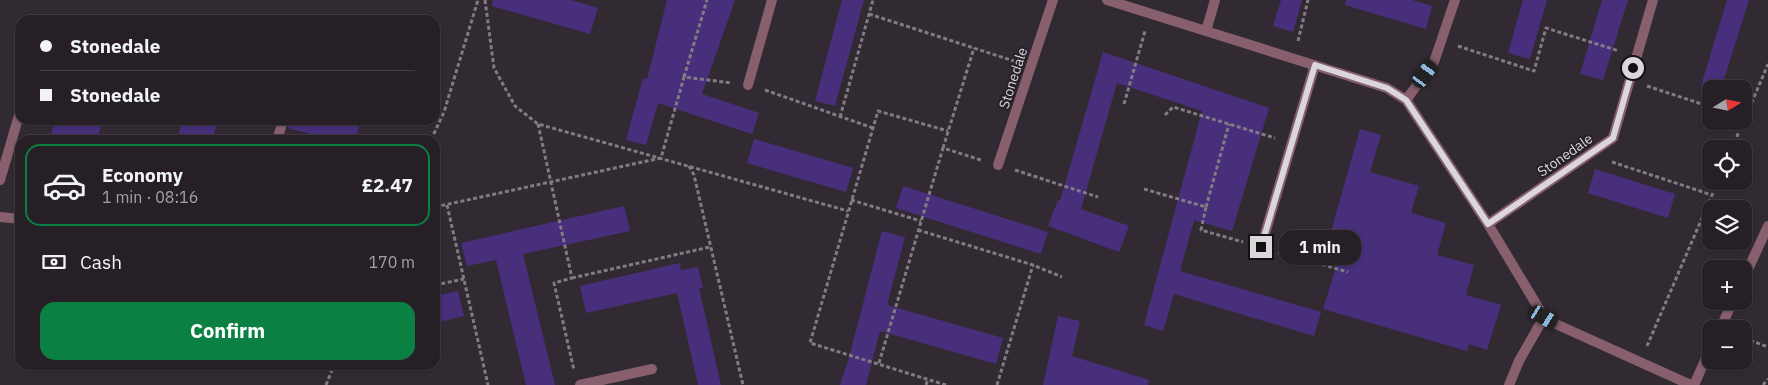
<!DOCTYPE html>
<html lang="en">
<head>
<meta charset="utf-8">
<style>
	:root { --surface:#262026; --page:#2e282e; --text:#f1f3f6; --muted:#a4a3a7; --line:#423e43; --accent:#0b8043 }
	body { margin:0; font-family:"IBM Plex Sans",sans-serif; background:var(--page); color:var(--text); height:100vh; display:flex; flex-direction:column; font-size:19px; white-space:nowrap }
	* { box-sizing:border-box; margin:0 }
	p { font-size:16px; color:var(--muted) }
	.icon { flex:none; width:28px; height:28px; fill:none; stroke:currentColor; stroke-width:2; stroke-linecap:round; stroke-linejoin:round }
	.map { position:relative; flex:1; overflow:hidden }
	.panel { position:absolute; left:15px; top:135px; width:425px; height:235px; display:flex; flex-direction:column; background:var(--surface); border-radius:15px; box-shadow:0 1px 4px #0004,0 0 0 1px var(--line) }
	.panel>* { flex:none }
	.hud { position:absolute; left:15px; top:15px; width:425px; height:110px; border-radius:15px; box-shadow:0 1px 4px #0004,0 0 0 1px var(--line); display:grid; align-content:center; height:110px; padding:0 25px; background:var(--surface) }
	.needle { width:32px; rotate:80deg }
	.fabs { position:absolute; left:1702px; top:80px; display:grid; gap:10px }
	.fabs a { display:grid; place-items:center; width:50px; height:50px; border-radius:10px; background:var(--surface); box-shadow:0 1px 4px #0004,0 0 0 1px var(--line); font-size:25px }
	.end { position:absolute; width:22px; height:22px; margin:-11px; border:6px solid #dbd6dc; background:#111; box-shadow:0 0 0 2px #111 }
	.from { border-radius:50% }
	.bubble { position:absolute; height:35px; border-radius:15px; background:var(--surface); box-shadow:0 1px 4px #0004,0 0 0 1px var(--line); font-size:16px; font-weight:700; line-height:35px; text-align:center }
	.car { position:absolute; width:15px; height:30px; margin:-15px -8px; border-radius:6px; box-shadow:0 0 4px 1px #0007; background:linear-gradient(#222 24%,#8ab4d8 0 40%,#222 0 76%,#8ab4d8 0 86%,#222 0) }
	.hud b { display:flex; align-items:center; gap:18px; height:48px; font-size:19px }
	.hud b+b { border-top:1px solid var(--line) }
	.hud i { width:12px; height:12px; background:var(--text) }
	ul { padding:9px 0 0; list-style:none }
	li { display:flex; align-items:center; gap:15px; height:82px; margin:0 10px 8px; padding:0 15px; border:2px solid transparent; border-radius:15px }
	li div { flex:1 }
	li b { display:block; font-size:19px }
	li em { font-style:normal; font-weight:700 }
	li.on { border-color:var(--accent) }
	li>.icon { width:45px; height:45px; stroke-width:1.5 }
	.pay { display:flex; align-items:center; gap:12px; height:55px; padding:0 25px; font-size:19px }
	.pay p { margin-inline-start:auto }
	.cta { display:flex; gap:10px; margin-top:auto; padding:10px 25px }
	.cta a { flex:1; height:58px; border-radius:15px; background:var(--accent); color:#fff; font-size:20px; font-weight:700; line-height:58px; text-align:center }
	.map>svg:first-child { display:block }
</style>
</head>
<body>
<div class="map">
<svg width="1768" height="385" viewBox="0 0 1768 385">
	<rect width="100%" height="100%" fill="#322a33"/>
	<!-- building -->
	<path fill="#482f7c" d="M493 0H571L598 8 590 34 492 6Z
		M667 0H735L702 94 759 113 752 134 658 103 646 145 626 140 643 78 647 79Z
		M842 0H864L835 106 815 101Z
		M1281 0H1302L1293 32 1273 26Z
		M1346 0H1412L1432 6 1426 29 1345 5Z
		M1523 0H1547L1530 59 1508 53Z
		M1602 0H1628L1603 80 1580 74Z
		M1727 0H1749L1721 89H1700Z
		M1103 52 1269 108 1232 231 1194 220 1180 271 1321 312 1314 336 1174 294 1163 331 1144 325 1202 111 1117 83 1081 209 1129 226 1119 252 1048 226 1058 200 1060 201Z
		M55 120H103L97 140H49Z
		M182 120H218L212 140H177Z
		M285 120H361L355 140H333L288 128Z
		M1360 129 1381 135 1370 172 1419 186 1411 213 1446 223 1437 255 1474 265 1466 295 1501 305 1487 350 1469 344 1467 351 1323 309 1337 264 1323 260Z
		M754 139 853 168 846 192 747 163Z
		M1595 169 1675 194 1668 218 1588 193Z
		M903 186 1048 232 1041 254 896 208Z
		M624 206 630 231 523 254 555 385H526L496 260 467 266 461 243Z
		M882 231 905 237 887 305 1003 338 996 364 880 331 866 385H840L848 361Z
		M680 263 681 270 698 267 703 288H699L721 385H698L677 293 586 313 580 286Z
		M458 291 464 316 435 323V296Z
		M1058 316 1080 321 1072 356 1149 380 1148 385H1043Z"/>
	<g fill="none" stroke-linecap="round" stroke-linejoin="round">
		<!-- path -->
		<path stroke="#817b82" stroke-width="3" stroke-dasharray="4 2.5" stroke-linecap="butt" d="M485 0 494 68 515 106 538 124 848 211
			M869 14 1014 61
			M1298 41 1308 0
			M1458 46 1534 71 1546 28 1619 51
			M684 77 707 0
			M1647 86 1711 107
			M765 90 873 128
			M1124 104 1145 31
			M1165 115 1173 107 1275 138
			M840 117 873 0
			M1744 121 1768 64
			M538 124 572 278 554 283 574 370
			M431 140 444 112 478 0
			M943 148 974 48
			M1732 149 1743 121
			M1612 162 1712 195
			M689 166 694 175 743 385
			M1015 170 1098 197
			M1144 189 1206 207 1201 230 1243 242
			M851 200 921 221
			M447 205 488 385
			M435 207 661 158 684 77 732 83
			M1206 207 1229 124
			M918 230 1033 265 1062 277
			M1278 252 1348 272
			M572 278 710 247
			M435 285 464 279
			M1744 338 1768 347
			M1647 346 1718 181
			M879 363 943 148 981 160
			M326 385 334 365
			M926 385 928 379
			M946 385 810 343 878 111 948 131
			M997 385 1033 265
			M1763 385 1768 379"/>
		<!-- service -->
		<path stroke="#875f6d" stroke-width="10" d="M748 85 772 0"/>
		<!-- minor -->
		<path stroke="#875f6d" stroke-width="10" d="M1107 0 1387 88 1406 100 1488 224 1544 317 1558 325 1691 385
			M1206 31 1215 0
			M1406 100 1434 62 1455 0
			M277 140 281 127
			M998 165 1053 0
			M0 180 20 112
			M0 217 20 219
			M1488 224 1613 138 1653 0
			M1261 247 1315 65
			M580 385 652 369
			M1509 385 1519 361 1544 317"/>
		<!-- tertiary -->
		<path stroke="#875f6d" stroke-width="10" d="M1744 278 1768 226
			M1720 329 1733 301
			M1694 385 1711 347"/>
	</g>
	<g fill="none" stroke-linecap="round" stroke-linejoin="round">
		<!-- route -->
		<path stroke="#dbd6dc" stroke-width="6" d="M1261 247 1315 65 1387 88 1406 100 1488 224 1613 138 1633 68"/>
	</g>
	<g text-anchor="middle" stroke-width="4" stroke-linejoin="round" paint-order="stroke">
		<!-- street labels -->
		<g font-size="14" fill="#dbd6dc" stroke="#282029">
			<text transform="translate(1013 78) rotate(-72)" y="5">Stonedale</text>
			<text transform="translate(1565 155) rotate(-35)" y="5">Stonedale</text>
		</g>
	</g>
</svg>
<div class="fabs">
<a><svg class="needle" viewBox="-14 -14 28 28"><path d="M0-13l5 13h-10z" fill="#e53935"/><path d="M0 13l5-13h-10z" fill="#a4a3a7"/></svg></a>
<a><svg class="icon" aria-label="locate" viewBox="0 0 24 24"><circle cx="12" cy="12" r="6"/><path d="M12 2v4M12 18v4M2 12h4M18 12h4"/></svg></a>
<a><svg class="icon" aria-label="layers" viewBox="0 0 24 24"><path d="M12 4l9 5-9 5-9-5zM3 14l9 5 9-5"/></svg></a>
<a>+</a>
<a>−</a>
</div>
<i class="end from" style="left:1633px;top:68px"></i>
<i class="end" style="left:1261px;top:247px"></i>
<div class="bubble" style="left:1279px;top:230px;width:82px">1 min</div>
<i class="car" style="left:1425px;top:74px;rotate:36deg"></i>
<i class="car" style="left:1544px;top:317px;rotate:121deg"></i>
<div class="hud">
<b><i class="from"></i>Stonedale</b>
<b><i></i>Stonedale</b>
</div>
<section class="panel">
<ul>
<li class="on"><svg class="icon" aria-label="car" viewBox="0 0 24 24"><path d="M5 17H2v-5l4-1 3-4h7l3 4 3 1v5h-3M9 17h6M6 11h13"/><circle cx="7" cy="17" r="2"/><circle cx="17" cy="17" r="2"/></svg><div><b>Economy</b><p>1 min · 08:16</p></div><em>£2.47</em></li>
</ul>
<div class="pay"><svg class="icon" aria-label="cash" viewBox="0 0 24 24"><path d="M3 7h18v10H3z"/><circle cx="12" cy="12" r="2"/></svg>Cash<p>170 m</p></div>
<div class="cta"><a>Confirm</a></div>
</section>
</div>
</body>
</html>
